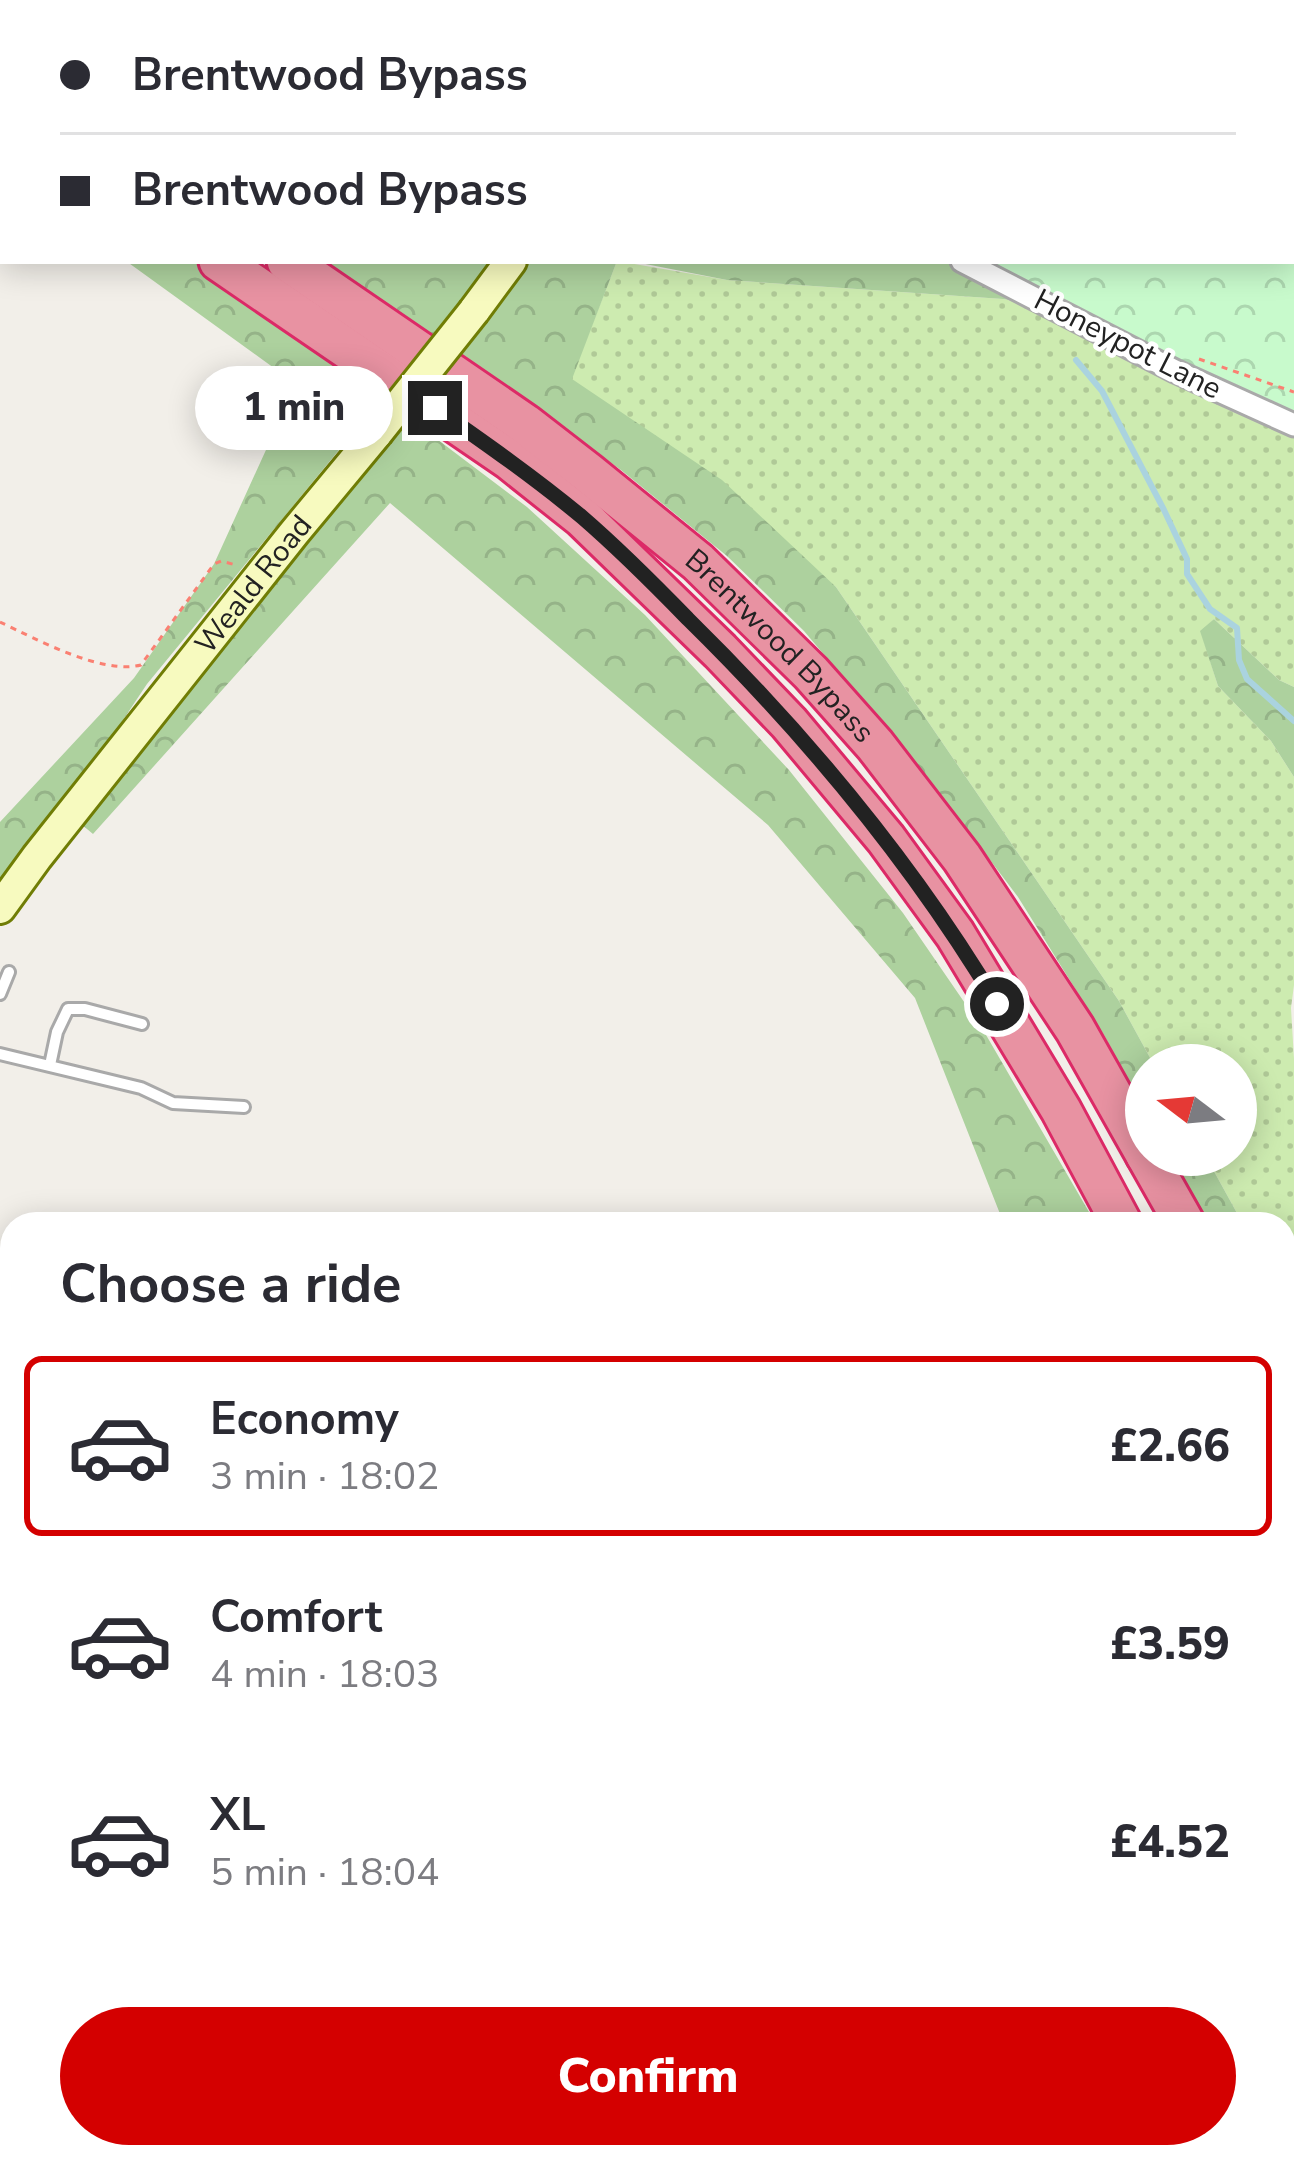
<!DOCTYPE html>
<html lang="en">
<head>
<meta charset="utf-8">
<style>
	:root { --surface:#fff; --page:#f7f7f7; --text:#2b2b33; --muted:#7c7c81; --line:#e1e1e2; --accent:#d40000 }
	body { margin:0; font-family:"Nunito Sans",sans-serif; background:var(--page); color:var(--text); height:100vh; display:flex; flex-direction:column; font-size:45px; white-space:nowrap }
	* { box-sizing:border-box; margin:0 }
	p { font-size:39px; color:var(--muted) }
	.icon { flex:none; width:66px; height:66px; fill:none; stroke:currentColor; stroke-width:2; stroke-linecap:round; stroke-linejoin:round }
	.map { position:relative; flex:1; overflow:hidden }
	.details { position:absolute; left:0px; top:1212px; width:1296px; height:957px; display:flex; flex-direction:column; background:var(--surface); border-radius:36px 36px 0 0; box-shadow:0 6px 30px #0003 }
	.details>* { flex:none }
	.guide { position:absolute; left:0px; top:0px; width:1296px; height:264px; box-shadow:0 6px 30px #0003; display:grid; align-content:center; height:264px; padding:0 60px; background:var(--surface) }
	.needle { width:78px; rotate:286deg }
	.fabs { position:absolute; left:1125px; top:1044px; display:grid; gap:24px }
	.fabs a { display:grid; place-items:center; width:132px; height:132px; border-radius:50%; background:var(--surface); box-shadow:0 6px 30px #0003; font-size:60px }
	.end { position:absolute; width:54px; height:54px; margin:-27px; border:15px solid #222; background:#fff; box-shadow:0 0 0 6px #fff }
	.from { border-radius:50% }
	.bubble { position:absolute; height:84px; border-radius:42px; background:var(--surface); box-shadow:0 6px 30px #0003; font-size:39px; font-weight:800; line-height:84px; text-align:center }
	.guide b { display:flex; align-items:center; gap:42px; height:114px; font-size:45px }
	.guide b+b { border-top:3px solid var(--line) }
	.guide i { width:30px; height:30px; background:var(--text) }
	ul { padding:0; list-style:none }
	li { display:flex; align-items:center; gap:36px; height:180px; margin:0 24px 18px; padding:0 36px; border:6px solid transparent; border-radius:18px }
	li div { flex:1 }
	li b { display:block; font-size:45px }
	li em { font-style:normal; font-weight:800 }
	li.selected { border-color:var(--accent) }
	li>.icon { width:108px; height:108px; stroke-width:1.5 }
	h2 { padding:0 60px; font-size:54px; line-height:144px }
	.button { display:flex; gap:24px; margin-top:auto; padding:24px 60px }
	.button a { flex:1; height:138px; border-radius:72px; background:var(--accent); color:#fff; font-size:48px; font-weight:800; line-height:138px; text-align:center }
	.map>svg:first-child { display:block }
</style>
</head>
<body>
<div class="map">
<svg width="1294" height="2168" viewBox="0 0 1294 2168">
	<defs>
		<pattern id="grass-dots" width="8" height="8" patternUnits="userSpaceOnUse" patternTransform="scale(3)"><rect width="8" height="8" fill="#cdebb0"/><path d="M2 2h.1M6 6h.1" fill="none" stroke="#b0c997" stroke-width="1.8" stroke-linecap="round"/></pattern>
		<pattern id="forest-crowns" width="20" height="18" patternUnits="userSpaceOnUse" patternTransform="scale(3)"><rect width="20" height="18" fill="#add19e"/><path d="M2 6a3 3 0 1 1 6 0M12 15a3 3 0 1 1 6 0" fill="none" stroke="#95b388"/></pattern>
		<pattern id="park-crowns" width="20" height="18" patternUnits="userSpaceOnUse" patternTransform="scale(3)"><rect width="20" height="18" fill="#c8facc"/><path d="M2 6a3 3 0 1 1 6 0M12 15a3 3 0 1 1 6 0" fill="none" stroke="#acd6af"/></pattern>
	</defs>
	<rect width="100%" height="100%" fill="#f2efe9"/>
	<!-- grass -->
	<path fill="url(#grass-dots)" d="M617 261 727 280 1003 299 1060 310 1294 433V687L1279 680 1214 619 1201 632 1218 686 1271 741 1294 777V985L1291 1008 1294 1059V1314L1284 1297V1224H1243L1205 1155H1236V1065H1154L1119 1001 836 587 571 379Z"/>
	<!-- forest -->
	<path fill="url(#forest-crowns)" d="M126 261H198L389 389 147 684 69 801 0 888V822L134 678 214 564 296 384Z
		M323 261H493L433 337Z
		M530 261H617L572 379 722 480 836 587 1119 1001 1154 1065H1146V1115L1104 1035 1018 897 925 774 804 631 727 556 621 470 460 356Z
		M630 261H1077L1115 317 1003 299 727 280Z
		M409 418 527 507 645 615 789 770 903 913 982 1028 1096 1224H1004L915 998 768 825 390 503 93 834 81 824 151 728 250 616 345 493Z
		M1214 619 1279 680 1294 687V777L1271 741 1218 686 1200 631Z
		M1167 1155H1205L1243 1224H1205Z"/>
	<!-- park -->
	<path fill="url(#park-crowns)" d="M642 0H1294V418L1156 355 980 261H1293V3H641Z"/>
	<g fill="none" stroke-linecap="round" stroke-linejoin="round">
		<!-- stream -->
		<path stroke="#aad3df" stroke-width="6" d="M999 0V3
			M1076 360 1102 391 1164 510 1187 559V574L1210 609 1237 628 1239 660 1247 679 1294 721"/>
		<defs>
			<path id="lane" d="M0 994 9 972
				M0 1054 141 1088 173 1103 244 1107
				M50 1065 57 1032 68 1009H85L142 1024
				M263 2168 267 2157"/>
			<path id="street" d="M962 261 1175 371 1294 425"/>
			<g id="secondary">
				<path d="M641 3 642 0"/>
				<path d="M474 311 511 261"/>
				<path id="s1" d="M0 908 37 857 294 533 377 433"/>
			</g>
			<g id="highway">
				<path d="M0 66 3 68"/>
				<path d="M0 112 3 114"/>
				<path d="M219 261 510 460 583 518 720 651 789 723 886 839 955 934 1061 1110 1122 1224"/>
				<path id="s2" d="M287 261 525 424 587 472 698 562 811 673 875 745 962 858 1075 1029 1146 1155"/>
				<path d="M1146 1155 1185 1224"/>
				<path d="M1284 1403 1294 1421"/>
				<path d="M1284 1537 1294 1557"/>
			</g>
		</defs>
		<!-- lane casing -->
		<use href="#lane" stroke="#a9a9a9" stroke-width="16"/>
		<!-- street casing -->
		<use href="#street" stroke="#a9a9a9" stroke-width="27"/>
		<!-- secondary casing -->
		<use href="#secondary" stroke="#707d05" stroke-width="36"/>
		<!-- highway casing -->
		<use href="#highway" stroke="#dc2a67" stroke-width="45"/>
		<!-- path -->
		<path stroke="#fa8072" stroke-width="3" stroke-dasharray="6 6" stroke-linecap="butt" d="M146 0 150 3
			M569 0 574 3
			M704 0 705 3
			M1095 0 1096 3
			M1293 248H1294
			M1199 359 1294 392
			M0 622C36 639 102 675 141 665L214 564 221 561 236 565"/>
		<!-- lane -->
		<use href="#lane" stroke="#fff" stroke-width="10"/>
		<!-- street -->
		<use href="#street" stroke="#fff" stroke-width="21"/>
		<!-- secondary -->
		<use href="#secondary" stroke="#f7fabf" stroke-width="30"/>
		<!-- highway -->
		<use href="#highway" stroke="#e892a2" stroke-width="39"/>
		<defs>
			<path id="secondary-bridge" d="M377 433 474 311"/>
		</defs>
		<!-- secondary-bridge casing -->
		<use href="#secondary-bridge" stroke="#707d05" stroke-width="36" stroke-linecap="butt"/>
		<!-- secondary-bridge -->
		<use href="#secondary-bridge" stroke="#f7fabf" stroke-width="30"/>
	</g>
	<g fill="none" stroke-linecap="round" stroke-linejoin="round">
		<!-- route -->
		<path stroke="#222" stroke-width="15" d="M435 408C485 443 535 478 582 517 619 549 654 584 688 619 806 735 912 862 997 1004"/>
	</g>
	<g text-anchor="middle" stroke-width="9" stroke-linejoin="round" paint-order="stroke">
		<!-- street labels -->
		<g font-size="30" fill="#222" stroke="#fff">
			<text transform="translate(1128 344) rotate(27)" y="10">Honeypot Lane</text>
			<text dy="10" stroke="none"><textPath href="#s1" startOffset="411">Weald Road</textPath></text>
			<text dy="10" stroke="none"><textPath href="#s2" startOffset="627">Brentwood Bypass</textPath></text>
		</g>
	</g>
</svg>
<div class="fabs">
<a><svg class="needle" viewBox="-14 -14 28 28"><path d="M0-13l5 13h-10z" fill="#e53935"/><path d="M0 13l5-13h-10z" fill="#7c7c81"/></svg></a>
</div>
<i class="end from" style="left:997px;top:1004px"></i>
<i class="end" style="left:435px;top:408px"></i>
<div class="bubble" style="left:195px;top:366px;width:198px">1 min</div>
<div class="guide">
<b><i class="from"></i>Brentwood Bypass</b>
<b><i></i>Brentwood Bypass</b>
</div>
<section class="details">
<h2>Choose a ride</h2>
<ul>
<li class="selected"><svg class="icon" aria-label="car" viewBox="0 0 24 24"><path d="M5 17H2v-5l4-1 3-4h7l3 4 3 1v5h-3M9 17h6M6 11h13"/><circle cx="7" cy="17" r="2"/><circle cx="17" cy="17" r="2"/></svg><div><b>Economy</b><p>3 min · 18:02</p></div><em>£2.66</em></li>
<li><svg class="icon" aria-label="car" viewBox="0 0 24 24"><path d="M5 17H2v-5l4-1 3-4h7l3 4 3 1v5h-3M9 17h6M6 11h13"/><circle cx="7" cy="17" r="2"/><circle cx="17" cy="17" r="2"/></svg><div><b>Comfort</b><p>4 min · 18:03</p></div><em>£3.59</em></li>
<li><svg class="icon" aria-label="car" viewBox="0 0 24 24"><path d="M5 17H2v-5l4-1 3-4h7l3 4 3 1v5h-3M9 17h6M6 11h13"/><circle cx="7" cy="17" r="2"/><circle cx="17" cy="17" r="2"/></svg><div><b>XL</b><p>5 min · 18:04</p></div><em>£4.52</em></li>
</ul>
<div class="button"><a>Confirm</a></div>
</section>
</div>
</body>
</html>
